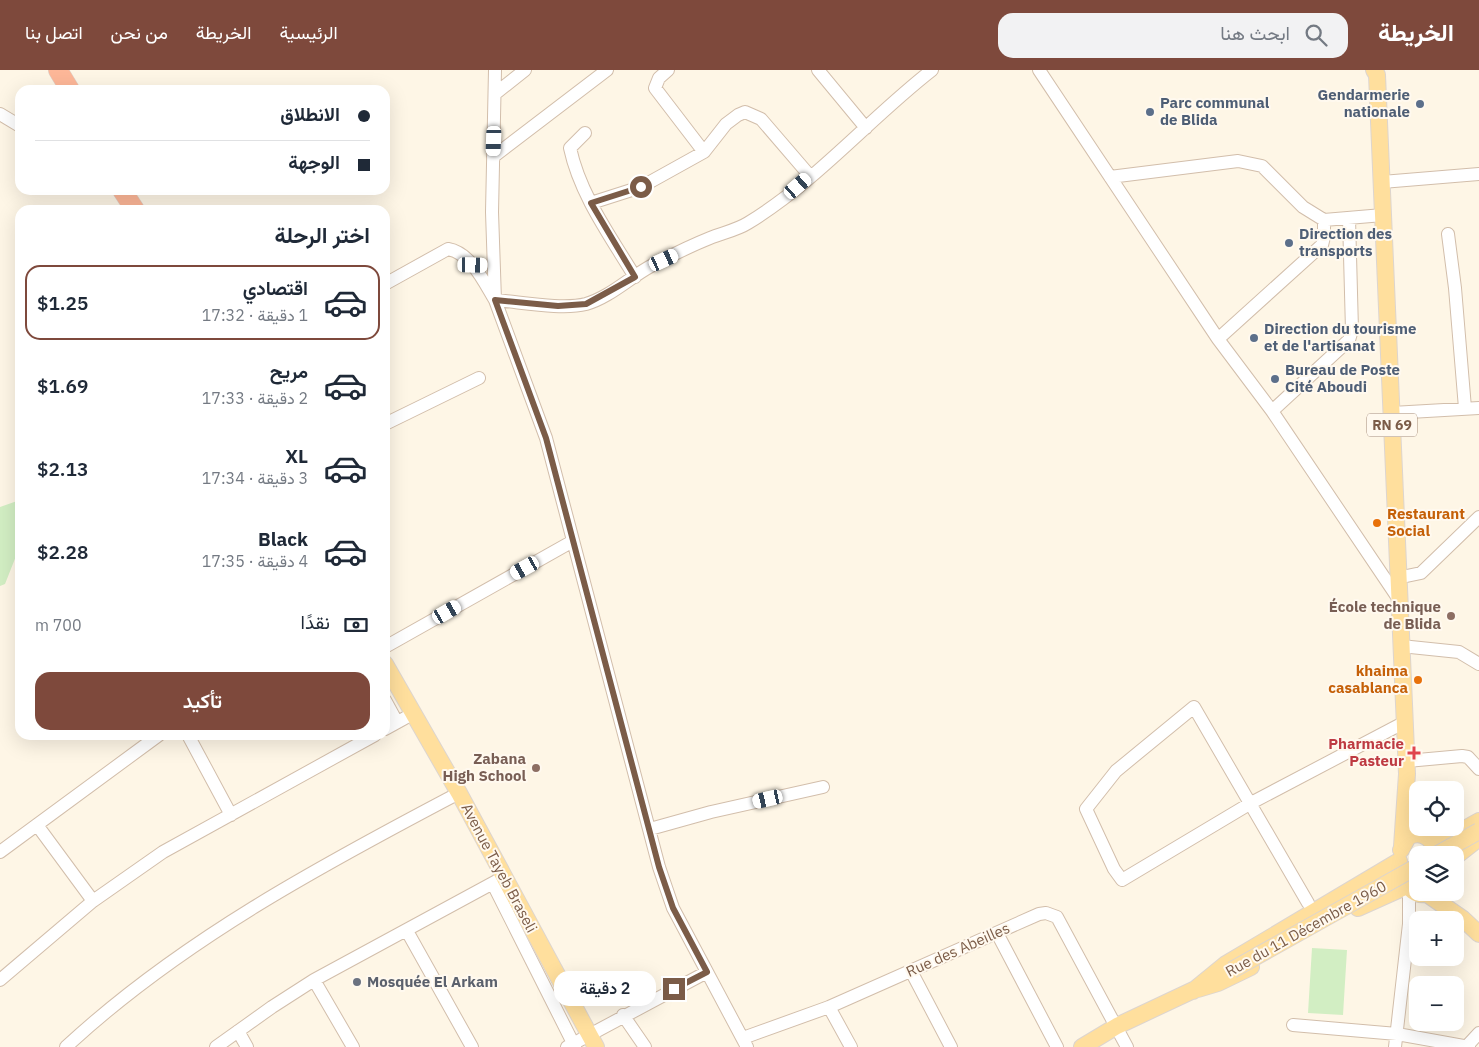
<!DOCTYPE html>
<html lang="ar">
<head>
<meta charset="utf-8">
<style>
	:root { --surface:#fff; --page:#f2f2f3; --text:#1f2937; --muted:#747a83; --line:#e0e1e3; --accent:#7e493c }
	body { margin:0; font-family:"IBM Plex Sans",Vazirmatn,sans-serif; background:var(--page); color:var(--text); direction:rtl; height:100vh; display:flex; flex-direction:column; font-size:19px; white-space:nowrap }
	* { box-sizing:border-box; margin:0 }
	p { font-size:16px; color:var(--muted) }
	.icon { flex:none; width:28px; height:28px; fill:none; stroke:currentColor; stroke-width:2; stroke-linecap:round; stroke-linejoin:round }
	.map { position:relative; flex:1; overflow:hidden; direction:ltr }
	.details { position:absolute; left:15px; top:135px; width:375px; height:535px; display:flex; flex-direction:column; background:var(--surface); border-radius:15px; box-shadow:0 5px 20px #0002; direction:rtl }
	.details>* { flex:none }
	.hud { position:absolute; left:15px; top:15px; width:375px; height:110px; border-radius:15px; box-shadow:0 5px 20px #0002; direction:rtl; display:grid; align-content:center; height:110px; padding:0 20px; background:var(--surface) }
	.tools { position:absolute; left:1409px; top:711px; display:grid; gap:10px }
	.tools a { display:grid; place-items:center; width:55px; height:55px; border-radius:10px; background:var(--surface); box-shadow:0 5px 20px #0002; font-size:25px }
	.end { position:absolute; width:22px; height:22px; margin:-11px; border:6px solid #7b5c48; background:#fff; box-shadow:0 0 0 2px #fff }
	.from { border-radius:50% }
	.bubble { position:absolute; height:35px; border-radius:15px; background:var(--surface); box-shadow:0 5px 20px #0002; font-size:16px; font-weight:600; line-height:35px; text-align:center; direction:rtl }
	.car { position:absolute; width:15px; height:30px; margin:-15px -8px; border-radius:6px; box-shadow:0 0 4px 1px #0007; background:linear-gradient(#fff 24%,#345 0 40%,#fff 0 76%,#345 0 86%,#fff 0) }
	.hud b { display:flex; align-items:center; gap:18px; height:48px; font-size:19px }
	.hud b+b { border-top:1px solid var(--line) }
	.hud i { width:12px; height:12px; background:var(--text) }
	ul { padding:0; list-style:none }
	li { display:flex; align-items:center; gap:15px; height:75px; margin:0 10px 8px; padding:0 10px; border:2px solid transparent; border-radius:15px }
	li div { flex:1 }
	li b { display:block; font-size:19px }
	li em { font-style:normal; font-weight:600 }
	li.selected { border-color:var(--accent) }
	li>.icon { width:45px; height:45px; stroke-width:1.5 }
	h2 { padding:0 20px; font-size:22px; line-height:60px }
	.pay { display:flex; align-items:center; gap:12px; height:55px; padding:0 20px; font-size:19px }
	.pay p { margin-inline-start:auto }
	.button { display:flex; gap:10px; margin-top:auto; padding:10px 20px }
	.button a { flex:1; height:58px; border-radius:15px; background:var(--accent); color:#fff; font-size:20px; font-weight:600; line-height:58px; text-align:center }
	header { display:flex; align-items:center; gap:30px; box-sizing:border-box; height:70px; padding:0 25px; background:var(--accent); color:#fff }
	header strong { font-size:24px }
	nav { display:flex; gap:28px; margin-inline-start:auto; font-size:18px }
	.search { width:350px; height:45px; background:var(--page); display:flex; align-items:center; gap:12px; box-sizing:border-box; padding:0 18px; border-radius:15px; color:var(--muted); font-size:19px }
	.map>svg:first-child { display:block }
</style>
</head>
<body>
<header>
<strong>الخريطة</strong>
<div class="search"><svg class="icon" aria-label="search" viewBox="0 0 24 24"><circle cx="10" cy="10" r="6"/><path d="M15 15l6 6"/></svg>ابحث هنا</div>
<nav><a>الرئيسية</a><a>الخريطة</a><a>من نحن</a><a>اتصل بنا</a></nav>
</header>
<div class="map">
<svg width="1479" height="977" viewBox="0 0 1479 977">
	<rect width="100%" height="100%" fill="#fef6e6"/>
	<!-- green -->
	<path fill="#d2eec3" d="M20 430V476L5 514 0 516V437Z
		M1312 878 1347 880 1343 945 1308 943Z"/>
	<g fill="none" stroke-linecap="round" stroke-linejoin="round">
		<defs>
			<path id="minor" d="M495 0 492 142 495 230 546 368 659 797 673 838 747 977
				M668 0 659 8 655 18 704 82
				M818 0 866 58
				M1039 0 1218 269 1272 341 1398 528
				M496 23 525 0
				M0 44 20 56
				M585 63 570 78C580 125 611 167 635 207
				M493 87 607 0
				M1110 107 1238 91 1262 96 1303 137 1324 150 1383 145
				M1382 112 1479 104
				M591 133 641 117 704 82 726 54 738 45 745 42 761 49 810 106
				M1448 164 1455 218 1465 338
				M385 214 448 179C471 183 484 212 495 230 521 232 562 240 586 234 610 227 629 208 651 196 670 186 690 176 710 168 722 163 737 160 748 153 817 111 869 49 932 0
				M1218 269 1322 175 1324 167V150
				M1272 341 1349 270 1352 260 1349 148
				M1392 343 1479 338
				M385 354 479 308
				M1397 508 1421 503 1479 447
				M1401 576 1459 582 1479 594
				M385 577 573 471
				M385 630 397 652
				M385 659 414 643
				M188 665 231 745
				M1407 691 1462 686 1468 687 1479 699
				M37 755 93 831
				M650 759 711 742 823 717
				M0 782 159 665
				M493 814 575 977
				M1308 833 1194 637 1116 701 1086 739 1114 799 1122 810 1251 733 1405 652
				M407 861 472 977
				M997 863 1057 977
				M911 901 951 977
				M0 910 93 831 163 782 375 665
				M314 910 353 977
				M829 937 851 977
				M623 945 645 977
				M1293 955 1397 964 1469 977
				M238 961 247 977
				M743 968 829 937 1039 844 1046 843 1057 847 1127 977
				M66 977C180 871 322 795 459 723
				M216 977 272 937 314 910 504 807
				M567 977 707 902
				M1395 977 1409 854V819
				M1466 977 1479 963"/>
			<path id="major" d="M1374 0 1377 5 1407 704 1402 776
				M385 594 459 723 596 977
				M1432 770 1454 765 1479 751
				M1401 780 1408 767C1423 758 1435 772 1439 785
				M1455 787 1479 768
				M1402 806C1407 818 1417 829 1430 822
				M1427 824 1463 849 1479 864
				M1358 838 1407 816
				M1198 919 1218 913 1251 897
				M1193 921 1226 894 1399 791
				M1082 977 1117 956 1202 916"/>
			<path id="highway" d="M58 0 70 20
				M122 120 135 140"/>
		</defs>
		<!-- minor casing -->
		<use href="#minor" stroke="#d2beab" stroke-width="14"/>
		<!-- major casing -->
		<use href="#major" stroke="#ddd5cf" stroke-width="18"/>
		<!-- highway casing -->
		<use href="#highway" stroke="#ddd5cf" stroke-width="20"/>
		<!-- minor -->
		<use href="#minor" stroke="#fff" stroke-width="12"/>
		<!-- major -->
		<use href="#major" stroke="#ffdf9d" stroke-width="16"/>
		<!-- highway -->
		<use href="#highway" stroke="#fdb798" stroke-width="19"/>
		<defs>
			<path id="major-bridge" d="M1436 785 1479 761
				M1232 900 1418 796"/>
		</defs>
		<!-- major-bridge casing -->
		<use href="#major-bridge" stroke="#ddd5cf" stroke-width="18" stroke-linecap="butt"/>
		<!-- major-bridge -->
		<use href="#major-bridge" stroke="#ffdf9d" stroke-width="16"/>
	</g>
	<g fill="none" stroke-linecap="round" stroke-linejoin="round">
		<!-- route -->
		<path stroke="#7b5c48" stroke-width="6" d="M641 117 591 133 635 207 586 234 558 236 495 230 546 368 659 797 673 838 707 902 674 919"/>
	</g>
	<!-- markers -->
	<g fill="#5c6f8a" stroke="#fff9ef" stroke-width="2">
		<circle cx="1420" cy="34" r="5"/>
		<circle cx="1150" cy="42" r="5"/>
		<circle cx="1289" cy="173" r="5"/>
		<circle cx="1254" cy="268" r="5"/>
		<circle cx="1275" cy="309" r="5"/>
	</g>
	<g fill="#e8710a" stroke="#fff9ef" stroke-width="2">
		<circle cx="1377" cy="453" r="5"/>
		<circle cx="1418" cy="610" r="5"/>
	</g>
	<g fill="#8d6e63" stroke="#fff9ef" stroke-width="2">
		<circle cx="1451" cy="546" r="5"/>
		<circle cx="536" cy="698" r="5"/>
	</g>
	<path fill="#e0444e" stroke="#fff9ef" stroke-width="2" d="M1411.5 675.5h5v5h5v5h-5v5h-5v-5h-5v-5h5z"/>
	<circle fill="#6b7280" stroke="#fff9ef" stroke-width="2" cx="357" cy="912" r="5"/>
	<g text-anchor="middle" stroke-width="4" stroke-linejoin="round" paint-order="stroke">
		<!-- shield labels -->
		<rect fill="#fff9ef" stroke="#a38b7a" stroke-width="1" x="1367" y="343.5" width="50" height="23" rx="4"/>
		<g font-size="14" font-weight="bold" fill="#7b5c48">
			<text x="1392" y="360">RN 69</text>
		</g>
		<!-- service labels -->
		<g font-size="15" font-weight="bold" fill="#4e5e75" stroke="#fff9ef" text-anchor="start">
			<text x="1410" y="30" text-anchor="end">Gendarmerie<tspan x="1410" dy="17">nationale</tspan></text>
			<text x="1160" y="38">Parc communal<tspan x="1160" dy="17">de Blida</tspan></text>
			<text x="1299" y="169">Direction des<tspan x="1299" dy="17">transports</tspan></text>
			<text x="1264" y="264">Direction du tourisme<tspan x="1264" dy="17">et de l'artisanat</tspan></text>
			<text x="1285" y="305">Bureau de Poste<tspan x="1285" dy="17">Cité Aboudi</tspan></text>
		</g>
		<!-- food labels -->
		<g font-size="15" font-weight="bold" fill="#c56008" stroke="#fff9ef" text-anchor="start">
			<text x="1387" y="449">Restaurant<tspan x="1387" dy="17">Social</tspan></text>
			<text x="1408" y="606" text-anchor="end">khaima<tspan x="1408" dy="17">casablanca</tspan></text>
		</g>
		<!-- education labels -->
		<g font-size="15" font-weight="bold" fill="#785e54" stroke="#fff9ef" text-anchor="end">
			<text x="1441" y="542">École technique<tspan x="1441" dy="17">de Blida</tspan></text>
			<text x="526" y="694">Zabana<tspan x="526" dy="17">High School</tspan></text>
		</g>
		<!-- health labels -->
		<g font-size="15" font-weight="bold" fill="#be3a42" stroke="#fff9ef" text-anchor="end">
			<text x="1404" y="679">Pharmacie<tspan x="1404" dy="17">Pasteur</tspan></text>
		</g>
		<!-- street labels -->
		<g font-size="15" fill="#7b5c48" stroke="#fff9ef">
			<text transform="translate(499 798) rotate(62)" y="5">Avenue Tayeb Braseli</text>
			<text transform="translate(1306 859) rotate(-29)" y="5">Rue du 11 Décembre 1960</text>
			<text transform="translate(958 880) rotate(-24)" y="5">Rue des Abeilles</text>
		</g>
		<!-- worship labels -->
		<g font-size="15" font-weight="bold" fill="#5b616d" stroke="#fff9ef" text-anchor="start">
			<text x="367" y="917">Mosquée El Arkam</text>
		</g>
	</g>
</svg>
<div class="tools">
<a><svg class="icon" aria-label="locate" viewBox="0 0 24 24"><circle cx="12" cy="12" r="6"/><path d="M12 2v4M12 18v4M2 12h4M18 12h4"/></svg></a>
<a><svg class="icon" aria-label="layers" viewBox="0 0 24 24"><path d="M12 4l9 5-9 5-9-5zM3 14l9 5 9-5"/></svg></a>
<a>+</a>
<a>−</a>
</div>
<i class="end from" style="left:641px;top:117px"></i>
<i class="end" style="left:674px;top:919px"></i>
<div class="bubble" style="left:554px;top:901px;width:102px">2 دقيقة</div>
<i class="car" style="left:494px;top:71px;rotate:182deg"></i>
<i class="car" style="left:798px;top:116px;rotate:49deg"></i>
<i class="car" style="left:664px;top:190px;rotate:65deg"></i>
<i class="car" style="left:473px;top:195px;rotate:91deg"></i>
<i class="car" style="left:525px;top:498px;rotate:241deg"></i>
<i class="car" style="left:447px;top:542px;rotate:60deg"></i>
<i class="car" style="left:768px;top:729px;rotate:257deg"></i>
<div class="hud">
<b><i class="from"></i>الانطلاق</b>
<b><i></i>الوجهة</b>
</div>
<section class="details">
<h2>اختر الرحلة</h2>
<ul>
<li class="selected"><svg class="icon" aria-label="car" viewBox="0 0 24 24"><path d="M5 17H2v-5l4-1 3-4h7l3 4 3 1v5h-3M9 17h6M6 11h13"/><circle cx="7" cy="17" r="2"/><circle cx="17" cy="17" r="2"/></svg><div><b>اقتصادي</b><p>1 دقيقة · 17:32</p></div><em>$1.25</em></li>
<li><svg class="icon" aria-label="car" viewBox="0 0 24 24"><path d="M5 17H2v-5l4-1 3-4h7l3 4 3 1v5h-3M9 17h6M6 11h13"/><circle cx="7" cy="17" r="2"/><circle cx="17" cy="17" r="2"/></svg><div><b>مريح</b><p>2 دقيقة · 17:33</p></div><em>$1.69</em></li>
<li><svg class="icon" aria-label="car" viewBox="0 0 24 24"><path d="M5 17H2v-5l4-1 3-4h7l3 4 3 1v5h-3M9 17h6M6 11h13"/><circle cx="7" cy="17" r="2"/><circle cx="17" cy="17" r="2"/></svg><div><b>XL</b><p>3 دقيقة · 17:34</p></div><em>$2.13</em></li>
<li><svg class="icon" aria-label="car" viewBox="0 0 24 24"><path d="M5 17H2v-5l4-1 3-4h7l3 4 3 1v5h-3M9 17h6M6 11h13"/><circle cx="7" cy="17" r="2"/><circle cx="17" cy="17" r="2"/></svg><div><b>Black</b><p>4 دقيقة · 17:35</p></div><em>$2.28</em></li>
</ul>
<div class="pay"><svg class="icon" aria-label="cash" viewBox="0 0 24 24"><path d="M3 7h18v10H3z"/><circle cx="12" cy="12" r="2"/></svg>نقدًا<p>700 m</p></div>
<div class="button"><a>تأكيد</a></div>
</section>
</div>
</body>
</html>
